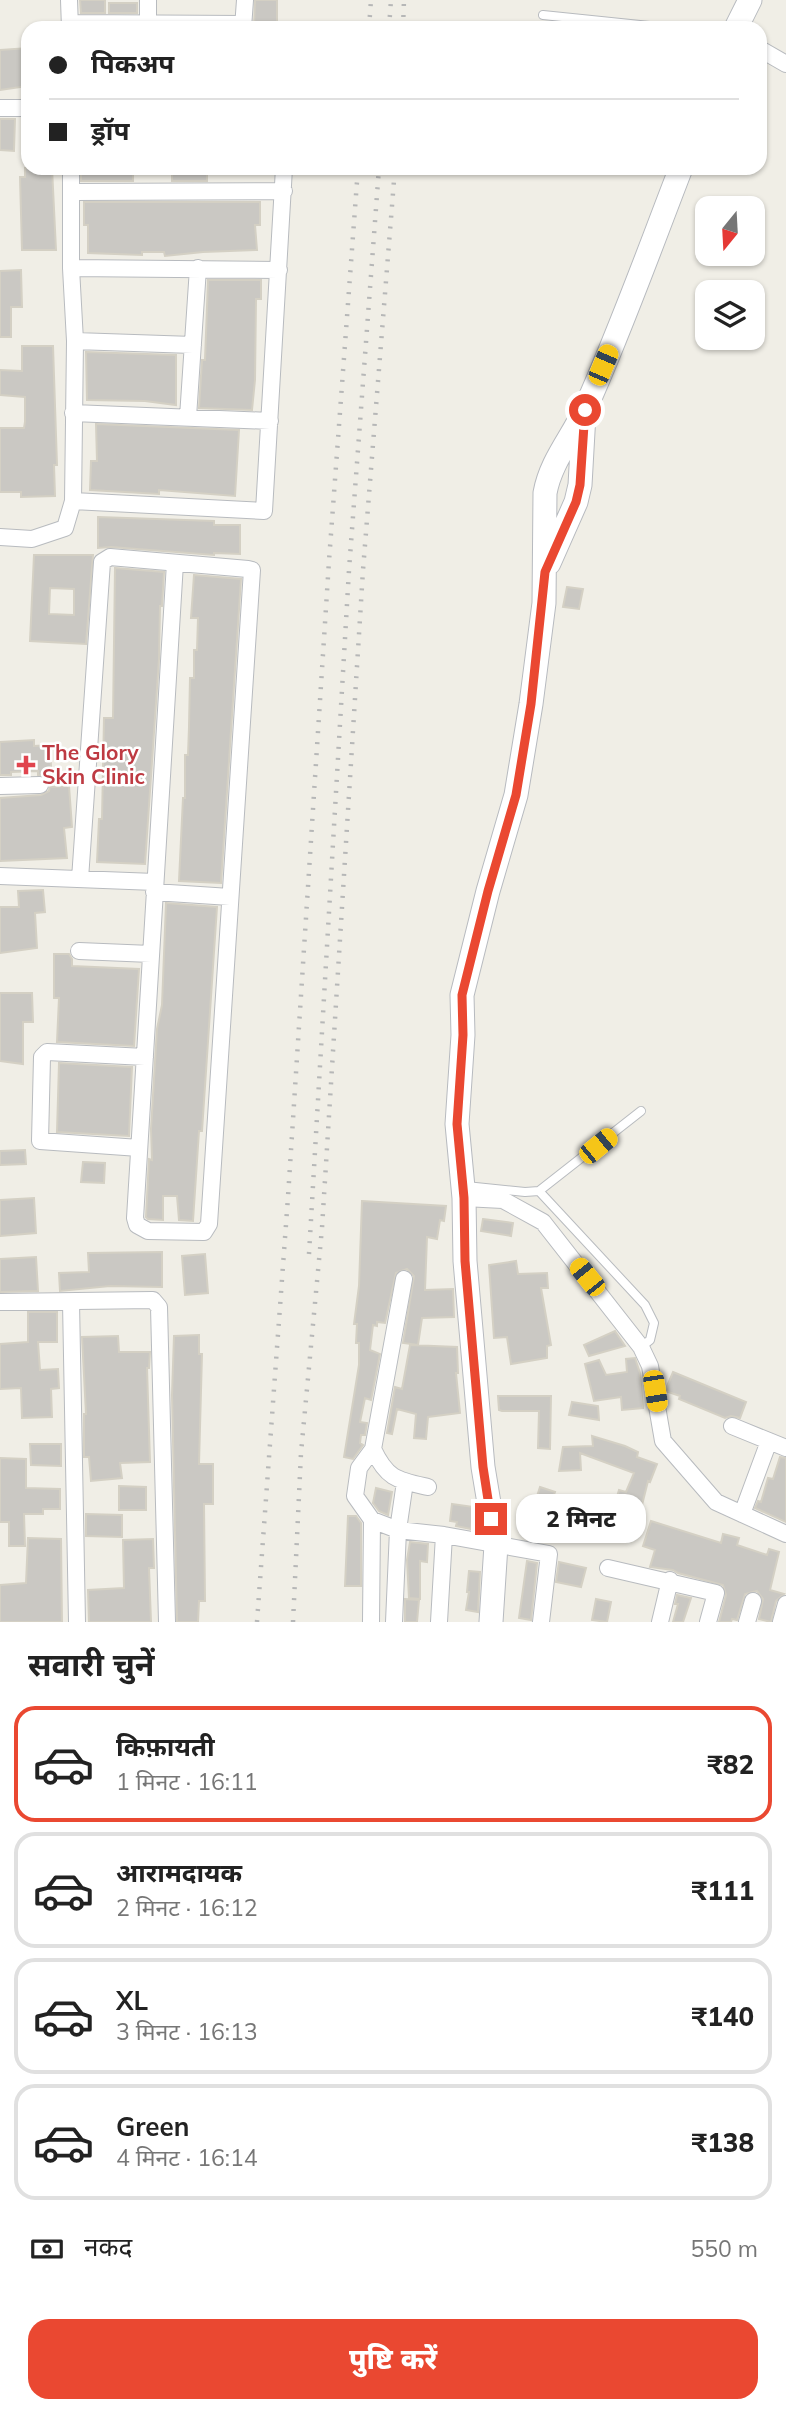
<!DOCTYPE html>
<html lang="hi">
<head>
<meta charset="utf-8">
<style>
	:root { --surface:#fff; --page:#f6f6f6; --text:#222; --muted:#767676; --line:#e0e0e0; --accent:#ea4831 }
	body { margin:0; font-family:Mulish,"Noto Sans Devanagari",sans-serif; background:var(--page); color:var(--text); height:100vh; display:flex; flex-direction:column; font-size:26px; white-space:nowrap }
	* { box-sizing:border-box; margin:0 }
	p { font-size:23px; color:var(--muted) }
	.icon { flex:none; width:38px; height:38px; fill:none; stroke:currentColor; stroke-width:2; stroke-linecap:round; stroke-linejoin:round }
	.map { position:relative; height:1622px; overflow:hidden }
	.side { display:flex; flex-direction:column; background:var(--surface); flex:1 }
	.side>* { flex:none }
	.hud { position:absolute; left:21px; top:21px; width:746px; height:154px; border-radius:21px; box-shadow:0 2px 5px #0004; display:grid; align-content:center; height:154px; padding:0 28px; background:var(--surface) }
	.needle { width:46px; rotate:198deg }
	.fabs { position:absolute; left:695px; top:196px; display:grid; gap:14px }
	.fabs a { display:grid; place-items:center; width:70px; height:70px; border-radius:14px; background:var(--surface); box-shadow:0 2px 5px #0004; font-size:35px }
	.end { position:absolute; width:32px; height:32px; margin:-16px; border:9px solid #ea4831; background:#fff; box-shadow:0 0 0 4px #fff }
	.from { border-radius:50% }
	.bubble { position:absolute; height:49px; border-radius:21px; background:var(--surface); box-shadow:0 2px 5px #0004; font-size:23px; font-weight:800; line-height:49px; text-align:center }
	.car { position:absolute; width:21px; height:42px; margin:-21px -10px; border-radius:9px; box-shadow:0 0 5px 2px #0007; background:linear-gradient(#f5c518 24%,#345 0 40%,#f5c518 0 76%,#345 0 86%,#f5c518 0) }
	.hud b { display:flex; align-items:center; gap:24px; height:66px; font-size:26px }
	.hud b+b { border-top:2px solid var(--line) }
	.hud i { width:18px; height:18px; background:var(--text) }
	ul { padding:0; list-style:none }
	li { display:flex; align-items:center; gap:21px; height:116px; margin:0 14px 10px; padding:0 14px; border:4px solid var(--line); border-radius:21px }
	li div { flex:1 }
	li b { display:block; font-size:26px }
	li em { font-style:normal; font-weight:800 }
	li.on { border-color:var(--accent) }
	li>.icon { width:63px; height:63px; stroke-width:1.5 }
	h2 { padding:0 28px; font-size:32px; line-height:84px }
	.pay { display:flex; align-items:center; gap:18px; height:77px; padding:0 28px; font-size:26px }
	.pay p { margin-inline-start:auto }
	.button { display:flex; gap:14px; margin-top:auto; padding:14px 28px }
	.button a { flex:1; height:80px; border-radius:21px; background:var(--accent); color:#fff; font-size:28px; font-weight:800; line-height:80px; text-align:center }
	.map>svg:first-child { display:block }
</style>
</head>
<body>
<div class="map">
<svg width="786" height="1622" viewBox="0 0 786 1622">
	<rect width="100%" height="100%" fill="#f0eee6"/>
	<!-- building -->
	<path fill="#cac8c3" stroke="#d4d0c4" stroke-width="2" fill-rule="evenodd" d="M80 0H105V13H81Z
		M255 0H277V28H254Z
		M109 3H137V13H109Z
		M28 48V86L0 90V50Z
		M0 119H15L14 151 0 150Z
		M25 168H52L56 250H22L20 177H25Z
		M81 168H133V181H81Z
		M172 168H207V181H172Z
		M84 202H260V225H255L257 250 203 252 165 256 164 252H142V255L88 253V225H84Z
		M21 270 22 307H11V337H0V271Z
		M208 280H261V299H256L255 380 252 410 199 408 202 360H205Z
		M22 346H53L57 465H54L55 496 21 497V492H0V428H24L25 422V397L0 395V370L22 371Z
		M86 352 176 355V405L145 401 87 400Z
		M96 424 239 430 235 496 159 490V494L90 490 91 461H97Z
		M98 517 214 521V525H240V554L214 553V555L111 547 98 548Z
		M34 555H93L86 644 30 641ZM50 588 74 589V615L49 614Z
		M115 568 164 572 162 606H160L159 659 145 864 97 862 99 819H102L104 718H113Z
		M194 575 241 579 221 883 179 881 183 798H185V755H188L189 727 190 678H194V650H197L198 618H191Z
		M567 587 583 589 579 609 563 607Z
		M34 740V746L50 745 52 787 69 786 72 827 64 828 67 858 0 861V798L41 795 49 791 50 785 49 779 38 775V771L11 772V775H0V742Z
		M43 890 45 912 35 913 37 948 0 953V907H19L18 891Z
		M166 903 217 907 202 1131H199L193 1221 179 1220 177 1196H163V1220L148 1219 146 1217 149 1159 152 1160 151 1129 157 1029 162 1005Z
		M54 954H69L72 959V966L139 969 134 1046 57 1042 59 998H54Z
		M0 993H32L33 1022H23V1064L0 1061Z
		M59 1063 132 1067 129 1136 57 1132Z
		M25 1150 26 1164 0 1165V1151Z
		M83 1162 105 1163 104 1183 81 1182Z
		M34 1198 36 1233 0 1236V1200Z
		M362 1201 446 1206 444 1221 440 1220 437 1239 427 1237 425 1290 453 1289 454 1317 422 1318 418 1345 403 1343 414 1276 407 1269 396 1273 385 1323 377 1322V1326L373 1325 370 1350 380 1354 371 1400 365 1398 360 1422 367 1423 365 1435H361L360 1443 363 1445 353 1459 344 1457 359 1365V1343H356L357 1324H354L359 1286Z
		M483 1219 513 1223 511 1236 481 1231Z
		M162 1252V1287L110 1286 60 1291 59 1273 89 1272 88 1253Z
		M205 1254 208 1293 185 1295 182 1256Z
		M36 1257 38 1291 0 1292V1259Z
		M516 1261 518 1274 547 1273 548 1288H541L551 1345 547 1346V1358L511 1364 507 1337 494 1338 489 1265Z
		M28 1312H57V1342H38L40 1370 58 1369 59 1388 51 1389 52 1417 22 1418 21 1388 0 1389V1344L28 1342Z
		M615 1331 625 1346 589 1356 584 1345Z
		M199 1335V1354H202L199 1464H213V1504H204L205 1601H199L198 1622H177L172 1395 174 1336Z
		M118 1336 119 1352H150L149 1368H147L150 1462 120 1463 122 1478 91 1481 89 1457H84V1414H86L82 1337Z
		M410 1345 457 1347 458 1373H456L460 1413 428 1417 426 1439 414 1438 416 1414 397 1409 392 1434 387 1433 395 1387 402 1389Z
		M635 1358 640 1373 643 1408 622 1410 621 1397 594 1401 585 1364 599 1360 606 1375 627 1372 626 1359Z
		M673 1372 746 1402 740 1418 731 1416 725 1418 679 1399 680 1396 665 1391Z
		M498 1396H551L550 1449 538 1448 539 1411H502L499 1410Z
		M572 1402 598 1406 599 1420 569 1415Z
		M592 1436 625 1446 638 1452 637 1457 657 1464 650 1482 648 1481 639 1517 613 1510 619 1490 626 1492 634 1473 580 1453 581 1470 559 1471 563 1447 593 1446Z
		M30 1444H61V1466L31 1465Z
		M780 1457 786 1458V1522L755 1508 758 1501 761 1502 768 1478 773 1479Z
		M0 1458 26 1459V1488L60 1489V1509H43V1514H24L25 1546H9V1522H0Z
		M119 1486 146 1487V1510H119Z
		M540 1487 555 1492 545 1520 531 1515Z
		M376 1488 392 1492 388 1515 379 1511 373 1503Z
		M452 1504 474 1507 471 1529 456 1526 457 1522 450 1521Z
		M86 1514 122 1515V1537L86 1536Z
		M348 1516H356L361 1523V1586H345Z
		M651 1521 721 1543 723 1534 739 1538 737 1545 767 1555 769 1549 779 1552 770 1590 784 1594 776 1601 771 1622 759 1619 763 1599 757 1591 745 1594 737 1620 732 1619 731 1622H719L726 1595 723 1585 678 1573 673 1570 650 1567 655 1550 643 1546Z
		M28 1538 61 1539 62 1622H0V1585L26 1583Z
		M153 1539 154 1568H149L151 1622H89L88 1590 124 1588 123 1540Z
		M410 1542 428 1544 427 1562 420 1561V1599L409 1598 407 1560Z
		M527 1561 537 1563 531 1620 519 1618Z
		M559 1562 586 1568 581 1587 556 1582Z
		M469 1571 480 1572 478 1612 466 1610 469 1592H467Z
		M677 1595 691 1598 683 1622H673L678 1604H675Z
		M405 1599 419 1600 417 1622H405Z
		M596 1599 611 1602 607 1622 592 1620Z"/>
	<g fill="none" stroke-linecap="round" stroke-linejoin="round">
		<defs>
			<path id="lane" d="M543 15 669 28
				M466 1186 525 1192 539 1191 641 1111
				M539 1191 645 1305 654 1323 650 1340 641 1347"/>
			<path id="street" d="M69 0 70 28
				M148 0V23
				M70 23 243 24
				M243 28 245 0
				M760 49 786 64
				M0 108H28
				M72 192 284 191
				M71 268 279 270
				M75 341 193 345
				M73 413 270 421
				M188 417 198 268
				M73 501 264 511 284 168
				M0 537 32 539 65 528 73 501 75 341 71 268V168
				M0 786 40 785
				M0 876 155 882
				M80 879 102 562 110 557 248 569 252 570 209 1224 204 1232 148 1231 137 1225 135 1218 175 563
				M154 892 230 897
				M79 951 151 954
				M139 1148 40 1141 42 1057 47 1052 145 1057
				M464 1198 503 1200 543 1222 641 1347 650 1366 663 1441 716 1502 786 1534
				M404 1279 373 1449 359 1468 355 1496 372 1520 398 1530 444 1535 549 1554 541 1622
				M0 1302 153 1300 159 1307 167 1622
				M71 1302 77 1622
				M732 1426 786 1448
				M373 1449C387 1479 397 1480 428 1487
				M742 1514 769 1441
				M608 1568 716 1593 708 1622
				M371 1622 372 1520
				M394 1622 398 1530 405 1482
				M439 1622 444 1535
				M660 1622 670 1580
				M747 1622 753 1601
				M781 1622 786 1604"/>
			<path id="secondary" d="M736 28 750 0
				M549 563 576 502 580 485 584 414
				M491 1622 496 1545 483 1467 465 1261 464 1198 457 1124 463 1035 462 995 488 891 516 795 531 704 544 603 545 493C551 460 573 437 586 407 621 329 650 248 681 168"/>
		</defs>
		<!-- lane casing -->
		<use href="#lane" stroke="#b8bbbf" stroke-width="10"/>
		<!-- street casing -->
		<use href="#street" stroke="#b8bbbf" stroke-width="18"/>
		<!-- secondary casing -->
		<use href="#secondary" stroke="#b7babf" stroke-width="25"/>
		<!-- lane -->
		<use href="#lane" stroke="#fff" stroke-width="8"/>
		<!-- street -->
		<use href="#street" stroke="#fff" stroke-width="16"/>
		<!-- secondary -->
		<use href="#secondary" stroke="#fff" stroke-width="23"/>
		<!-- rail -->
		<path stroke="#b6b7b7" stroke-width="4.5" stroke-dasharray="2 9" stroke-linecap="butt" d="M369 28 371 0
			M389 28 391 0
			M403 28 404 0
			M309 1254 349 570 379 168
			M257 1622 288 1197 329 561 358 168
			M293 1622 301 1453 322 1228 363 570 395 168"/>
	</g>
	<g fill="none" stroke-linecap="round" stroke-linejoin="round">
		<!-- route -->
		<path stroke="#ea4831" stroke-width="9" d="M491 1519 483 1467 465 1261 464 1198 457 1124 463 1035 462 995 488 891 516 795 531 704 545 572 576 502 580 485 585 410"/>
	</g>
	<!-- markers -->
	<path fill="#e0444e" stroke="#fff" stroke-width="2.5" d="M22.5 754.5h7v7h7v7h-7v7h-7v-7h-7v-7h7z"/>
	<g text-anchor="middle" stroke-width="5" stroke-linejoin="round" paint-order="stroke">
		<!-- health labels -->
		<g font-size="21" font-weight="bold" fill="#be3a42" stroke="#fff" text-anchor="start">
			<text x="42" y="760">The Glory<tspan x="42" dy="24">Skin Clinic</tspan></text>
		</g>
	</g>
</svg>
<div class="fabs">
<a><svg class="needle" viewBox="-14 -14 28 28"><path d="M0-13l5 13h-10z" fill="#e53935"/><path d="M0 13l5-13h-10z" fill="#767676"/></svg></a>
<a><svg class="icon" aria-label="layers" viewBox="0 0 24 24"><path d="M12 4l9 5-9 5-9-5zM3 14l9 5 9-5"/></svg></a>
</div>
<i class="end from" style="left:585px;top:410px"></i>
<i class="end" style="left:491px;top:1519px"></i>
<div class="bubble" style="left:516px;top:1494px;width:130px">2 मिनट</div>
<i class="car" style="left:603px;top:365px;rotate:23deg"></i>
<i class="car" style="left:598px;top:1146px;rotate:51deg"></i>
<i class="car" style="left:587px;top:1277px;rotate:321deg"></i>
<i class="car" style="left:655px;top:1391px;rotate:171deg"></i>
<div class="hud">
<b><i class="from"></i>पिकअप</b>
<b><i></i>ड्रॉप</b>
</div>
</div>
<section class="side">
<h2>सवारी चुनें</h2>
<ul>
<li class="on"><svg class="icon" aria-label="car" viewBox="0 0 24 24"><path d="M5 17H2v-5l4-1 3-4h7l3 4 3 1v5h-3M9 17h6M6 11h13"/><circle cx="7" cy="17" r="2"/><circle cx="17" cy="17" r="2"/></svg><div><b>किफ़ायती</b><p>1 मिनट · 16:11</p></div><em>₹82</em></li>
<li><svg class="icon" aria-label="car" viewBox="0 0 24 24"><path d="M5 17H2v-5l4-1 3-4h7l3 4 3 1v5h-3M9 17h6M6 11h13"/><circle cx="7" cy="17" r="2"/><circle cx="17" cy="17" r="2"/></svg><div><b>आरामदायक</b><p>2 मिनट · 16:12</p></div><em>₹111</em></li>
<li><svg class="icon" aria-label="car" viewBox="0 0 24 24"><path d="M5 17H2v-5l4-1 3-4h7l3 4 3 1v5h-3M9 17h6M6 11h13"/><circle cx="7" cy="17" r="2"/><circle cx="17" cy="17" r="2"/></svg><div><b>XL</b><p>3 मिनट · 16:13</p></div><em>₹140</em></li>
<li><svg class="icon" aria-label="car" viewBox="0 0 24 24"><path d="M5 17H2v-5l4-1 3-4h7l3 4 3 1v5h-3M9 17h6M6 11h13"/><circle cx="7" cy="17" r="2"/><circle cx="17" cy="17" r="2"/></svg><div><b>Green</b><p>4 मिनट · 16:14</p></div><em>₹138</em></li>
</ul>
<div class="pay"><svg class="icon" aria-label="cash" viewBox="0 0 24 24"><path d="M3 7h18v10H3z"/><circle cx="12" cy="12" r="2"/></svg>नकद<p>550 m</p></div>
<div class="button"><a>पुष्टि करें</a></div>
</section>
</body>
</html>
